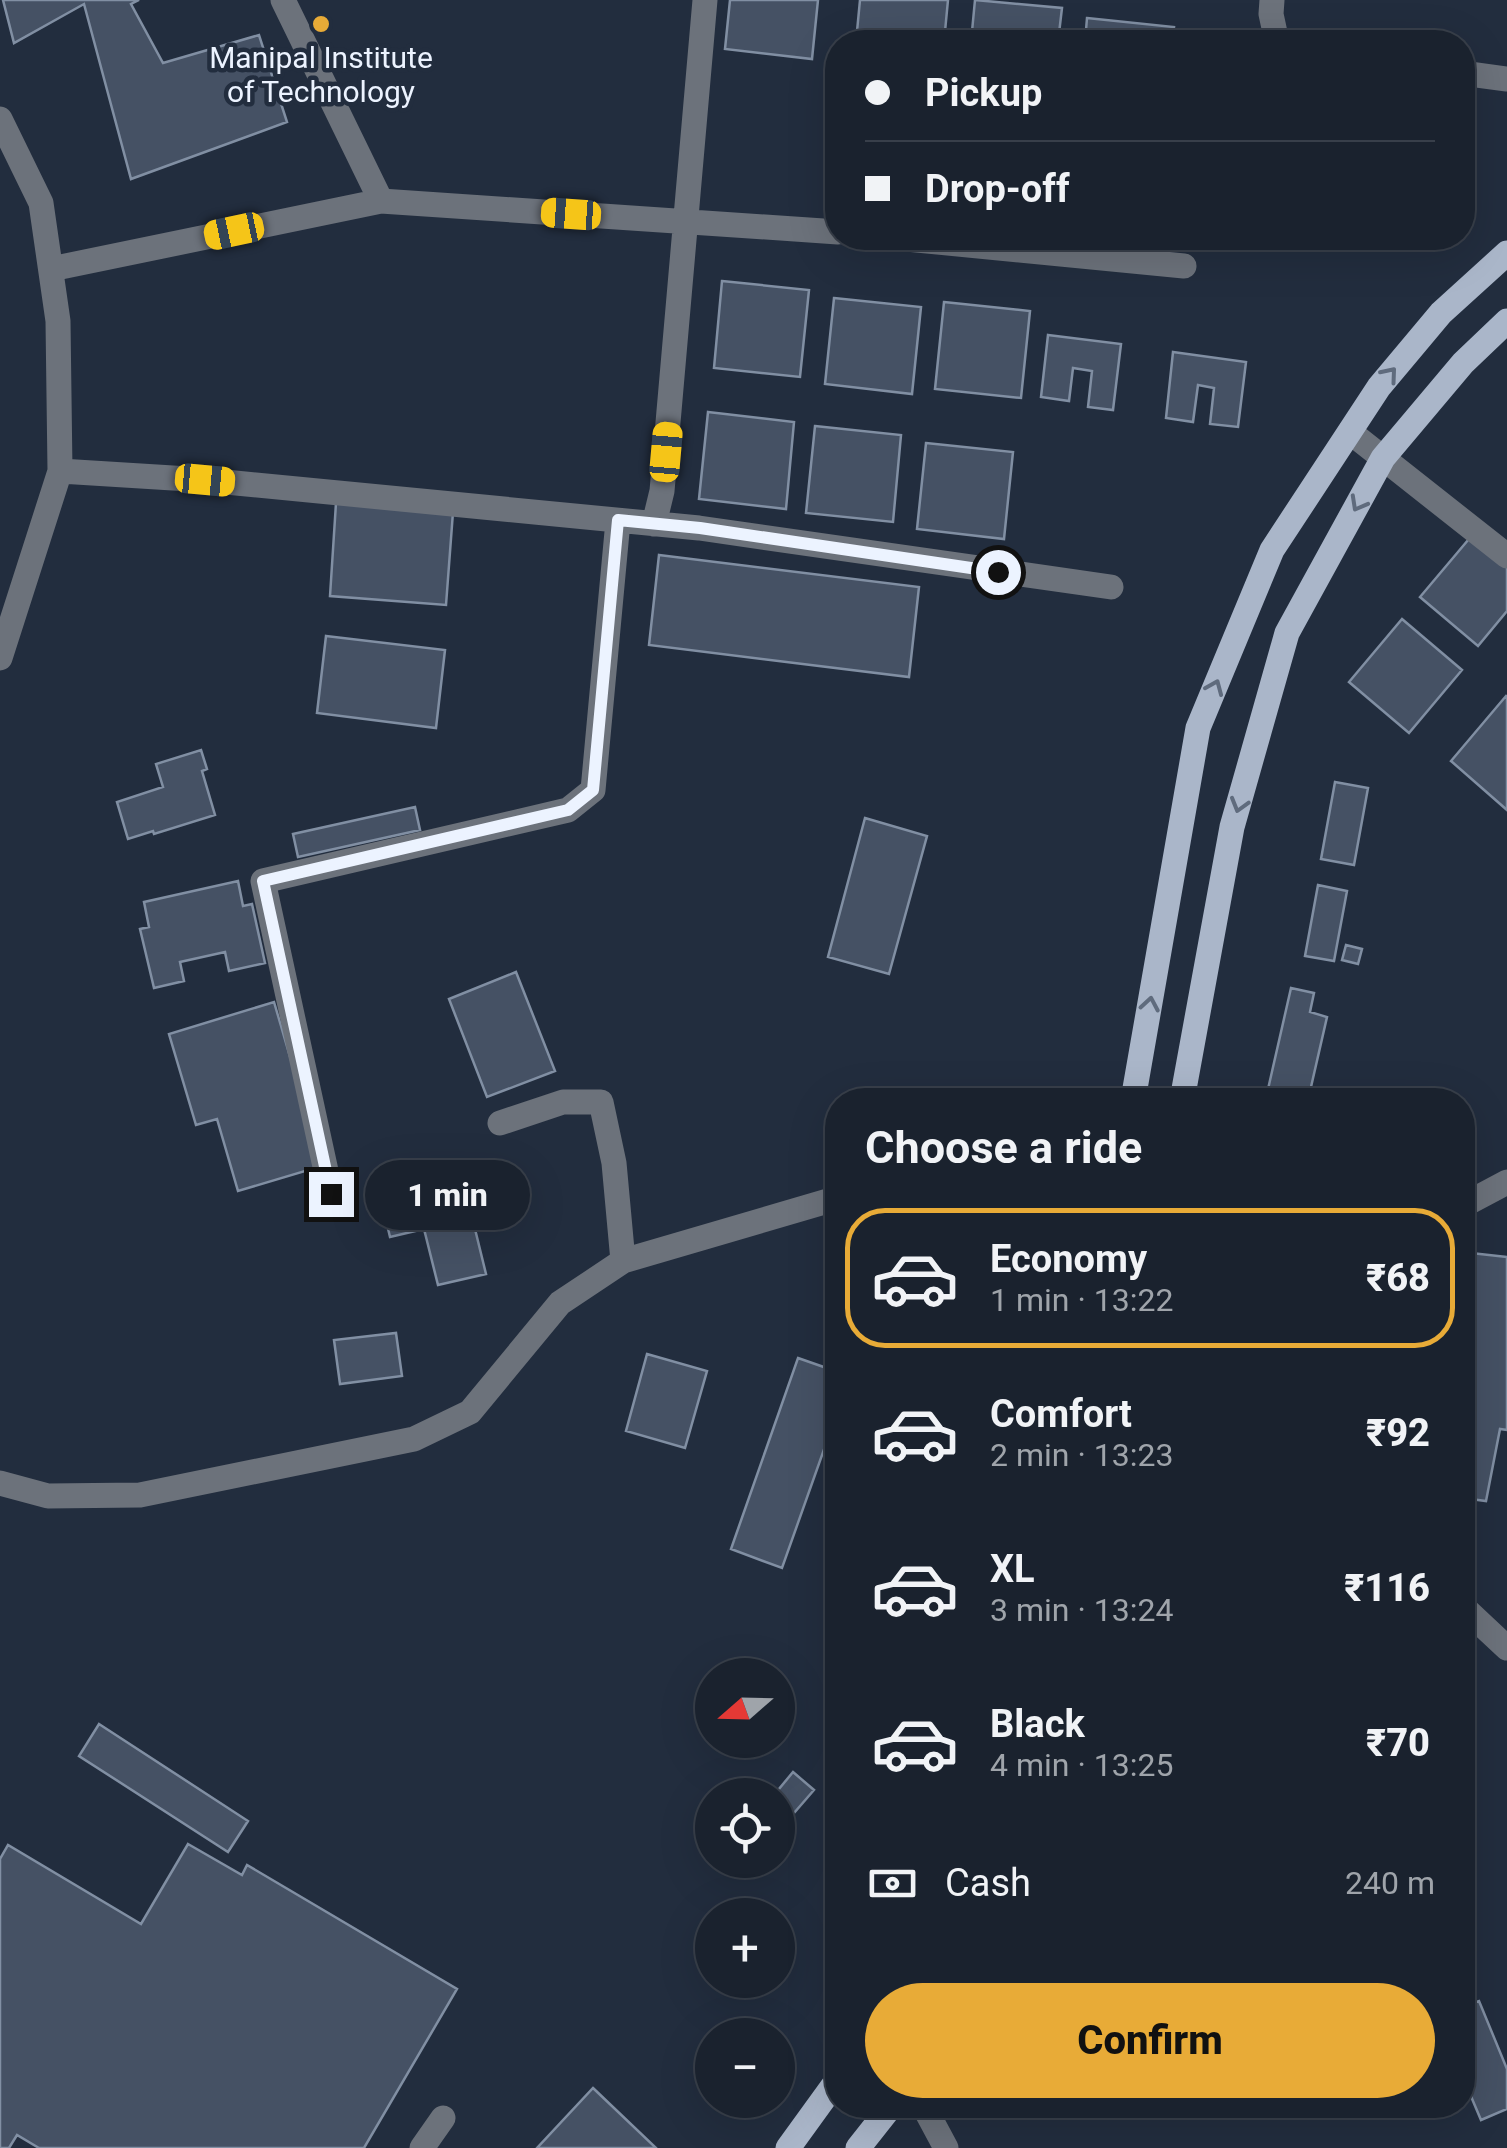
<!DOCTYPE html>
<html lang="en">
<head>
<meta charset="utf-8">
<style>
	:root { --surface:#1a222e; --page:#272f3a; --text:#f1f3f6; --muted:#9fa4aa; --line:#383f4a; --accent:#e8ab37 }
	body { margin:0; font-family:Roboto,sans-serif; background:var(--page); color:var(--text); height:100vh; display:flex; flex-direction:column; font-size:38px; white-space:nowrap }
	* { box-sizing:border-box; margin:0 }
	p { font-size:32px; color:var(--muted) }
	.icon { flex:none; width:55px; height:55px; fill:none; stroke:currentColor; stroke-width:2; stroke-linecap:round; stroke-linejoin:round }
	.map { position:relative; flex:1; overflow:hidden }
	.panel { position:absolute; left:825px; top:1088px; width:650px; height:1030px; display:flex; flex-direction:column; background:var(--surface); border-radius:40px; box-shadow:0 10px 40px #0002,0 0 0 2px var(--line) }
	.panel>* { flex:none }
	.hud { position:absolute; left:825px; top:30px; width:650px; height:220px; border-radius:40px; box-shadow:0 10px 40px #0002,0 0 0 2px var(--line); display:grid; align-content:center; height:220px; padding:0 40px; background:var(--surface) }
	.needle { width:65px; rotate:250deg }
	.fabs { position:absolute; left:695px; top:1658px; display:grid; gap:20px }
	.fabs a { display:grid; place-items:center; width:100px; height:100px; border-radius:50%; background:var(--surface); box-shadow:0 10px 40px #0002,0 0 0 2px var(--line); font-size:50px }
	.end { position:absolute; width:45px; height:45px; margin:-22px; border:12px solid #ecf3ff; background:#111; box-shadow:0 0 0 5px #111 }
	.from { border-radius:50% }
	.bubble { position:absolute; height:70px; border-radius:35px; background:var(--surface); box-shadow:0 10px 40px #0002,0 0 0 2px var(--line); font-size:32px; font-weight:800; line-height:70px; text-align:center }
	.car { position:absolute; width:30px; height:60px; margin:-30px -15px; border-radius:12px; box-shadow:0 0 8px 2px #0007; background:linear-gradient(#f5c518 24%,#345 0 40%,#f5c518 0 76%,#345 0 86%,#f5c518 0) }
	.hud b { display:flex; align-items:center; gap:35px; height:95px; font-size:38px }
	.hud b+b { border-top:2px solid var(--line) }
	.hud i { width:25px; height:25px; background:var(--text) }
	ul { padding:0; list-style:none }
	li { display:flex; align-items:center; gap:30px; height:140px; margin:0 20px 15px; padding:0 20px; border:5px solid transparent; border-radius:40px }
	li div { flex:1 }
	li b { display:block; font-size:38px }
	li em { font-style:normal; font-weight:800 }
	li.active { border-color:var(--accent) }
	li>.icon { width:90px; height:90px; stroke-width:1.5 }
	h2 { padding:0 40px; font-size:45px; line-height:120px }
	.pay { display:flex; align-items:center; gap:25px; height:110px; padding:0 40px; font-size:38px }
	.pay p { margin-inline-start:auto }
	.action { display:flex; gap:20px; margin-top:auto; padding:20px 40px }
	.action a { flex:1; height:115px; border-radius:60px; background:var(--accent); color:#111; font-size:40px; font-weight:800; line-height:115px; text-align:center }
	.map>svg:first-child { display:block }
</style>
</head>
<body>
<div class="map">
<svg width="1507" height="2148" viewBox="0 0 1507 2148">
	<rect width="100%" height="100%" fill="#222d3e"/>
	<!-- building -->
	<path fill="#455164" stroke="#818fa3" stroke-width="2.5" d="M3 0H139L131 4 163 63 259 35 287 122 131 179 84 4 14 43Z
		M730 0H818L812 59 725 49Z
		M860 0H948L944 42H856Z
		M975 0 1062 8 1058 42H971Z
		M1087 18 1174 27 1172 42H1085Z
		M722 281 809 290 800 377 714 368Z
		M834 298 921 307 912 394 825 384Z
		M944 302 1030 311 1021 398 935 389Z
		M1048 335 1121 344 1113 410 1088 407 1092 371 1073 368 1069 401 1041 397Z
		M1173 352 1246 362 1238 427 1210 424 1214 388 1198 385 1193 422 1166 418Z
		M708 412 794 422 786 509 699 499Z
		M815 426 901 435 893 522 806 513Z
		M926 443 1013 452 1004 539 917 529Z
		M336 503 453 512 446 605 330 596Z
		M1474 533 1507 562V611L1478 646 1420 597Z
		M659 555 919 587 909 677 649 645Z
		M1402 619 1462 670 1409 733 1349 682Z
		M326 636 445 650 436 728 317 713Z
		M1506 696 1507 697V810L1451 761Z
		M201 750 207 769 202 771 215 815 154 834 153 831 128 839 117 802 163 787 156 764Z
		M1335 782 1368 788 1354 865 1321 859Z
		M415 807 420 830 298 857 293 834Z
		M865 818 927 836 889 974 828 957Z
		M238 881 243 906 252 904 265 963 229 971 225 952 180 962 184 981 154 988 140 929 149 927 144 902Z
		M1318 885 1347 891 1334 961 1305 956Z
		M1346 945 1362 949 1358 964 1342 960Z
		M516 972 555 1071 487 1097 449 999Z
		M1291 988 1314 993 1310 1012 1327 1017 1308 1100H1276L1266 1098Z
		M274 1002 322 1166 238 1191 217 1119 196 1125 169 1034Z
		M463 1180 486 1274 438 1285 424 1229 390 1237 381 1199Z
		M1462 1252 1507 1257V1430L1500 1429 1486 1501 1463 1498 1462 1499Z
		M396 1333 402 1376 340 1384 334 1340Z
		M647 1354 707 1371 685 1448 626 1431Z
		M798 1358 838 1372V1410L782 1568 731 1549Z
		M99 1724 248 1821 228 1852 79 1756Z
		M793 1772 814 1790 794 1813 778 1800V1795H774Z
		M188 1844 242 1875 247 1865 457 1989 364 2148H39L17 2135 9 2148H0V1859L8 1845 141 1924Z
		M1479 2001 1507 2069V2109L1481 2120 1462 2075V2007Z
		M593 2088 656 2148H537Z"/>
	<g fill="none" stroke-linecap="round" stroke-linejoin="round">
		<!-- minor -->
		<path stroke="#6c727b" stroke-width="25" d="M283 0 381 201 838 232
			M1272 0 1271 14 1277 42
			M1462 73 1507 79
			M0 119 41 203 58 321 60 471 0 658
			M896 238 1184 266
			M51 269 381 201
			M1350 432 1507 556
			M60 471 205 480 699 528 1111 587
			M654 524 662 491 705 0
			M500 1123 563 1102H601L614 1163 623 1261 838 1198
			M331 1194 263 881 568 810 593 790 618 521
			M1462 1206 1507 1182
			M0 1483 48 1496 140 1495 414 1439 470 1412 560 1303 623 1261
			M1462 1606 1507 1648
			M923 2105 946 2148
			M422 2148 443 2118"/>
		<!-- major -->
		<path stroke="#aab6c9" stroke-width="25" d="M1133 1100 1198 728 1272 550 1379 387 1441 313 1507 253
			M1182 1100 1232 827 1287 633 1383 458 1463 363 1507 321
			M788 2148 838 2079
			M858 2148 892 2105"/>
	</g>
	<!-- one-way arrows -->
	<defs><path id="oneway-chevron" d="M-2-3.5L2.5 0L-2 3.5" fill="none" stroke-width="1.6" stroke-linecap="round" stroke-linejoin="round" transform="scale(2.5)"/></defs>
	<g stroke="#5f6b7d">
		<use href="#oneway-chevron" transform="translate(1390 374) rotate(-50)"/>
		<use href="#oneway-chevron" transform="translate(1358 504) rotate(119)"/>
		<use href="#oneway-chevron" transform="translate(1215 687) rotate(-67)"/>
		<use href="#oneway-chevron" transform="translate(1239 805) rotate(106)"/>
		<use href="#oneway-chevron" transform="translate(1150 1004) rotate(-80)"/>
	</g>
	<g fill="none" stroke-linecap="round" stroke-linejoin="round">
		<!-- route -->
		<path stroke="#ecf3ff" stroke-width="12" d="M331 1194 263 881 568 810 593 790 618 520 700 528 998 572"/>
	</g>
	<!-- markers -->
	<circle fill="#e8ab37" stroke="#222d3e" stroke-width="4" cx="321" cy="24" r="10"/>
	<g text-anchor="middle" stroke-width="9" stroke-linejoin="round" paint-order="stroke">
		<!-- poi labels -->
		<g font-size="30" fill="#ecf3ff" stroke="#222d3e">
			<text x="321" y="68">Manipal Institute<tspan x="321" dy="34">of Technology</tspan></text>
		</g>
	</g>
</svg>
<div class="fabs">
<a><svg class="needle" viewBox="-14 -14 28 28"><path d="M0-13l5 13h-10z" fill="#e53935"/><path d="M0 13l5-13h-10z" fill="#9fa4aa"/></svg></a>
<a><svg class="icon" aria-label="locate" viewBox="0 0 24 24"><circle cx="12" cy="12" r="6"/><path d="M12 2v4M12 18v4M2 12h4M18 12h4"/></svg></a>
<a>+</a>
<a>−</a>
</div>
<i class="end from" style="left:998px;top:572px"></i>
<i class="end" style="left:331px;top:1194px"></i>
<div class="bubble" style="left:365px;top:1160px;width:165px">1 min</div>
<i class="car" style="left:571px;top:214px;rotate:274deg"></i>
<i class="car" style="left:234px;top:231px;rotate:258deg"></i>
<i class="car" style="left:666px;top:452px;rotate:5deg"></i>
<i class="car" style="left:205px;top:480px;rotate:95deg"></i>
<div class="hud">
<b><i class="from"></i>Pickup</b>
<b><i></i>Drop-off</b>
</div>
<section class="panel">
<h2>Choose a ride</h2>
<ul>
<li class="active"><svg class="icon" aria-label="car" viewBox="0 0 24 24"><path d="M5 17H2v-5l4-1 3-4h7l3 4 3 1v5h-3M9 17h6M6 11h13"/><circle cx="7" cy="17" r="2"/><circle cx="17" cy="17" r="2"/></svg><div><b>Economy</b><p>1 min · 13:22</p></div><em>₹68</em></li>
<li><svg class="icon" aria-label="car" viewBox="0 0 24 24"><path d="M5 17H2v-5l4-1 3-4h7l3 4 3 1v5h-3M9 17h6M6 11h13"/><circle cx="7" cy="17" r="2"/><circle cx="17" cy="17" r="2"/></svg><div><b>Comfort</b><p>2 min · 13:23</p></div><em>₹92</em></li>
<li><svg class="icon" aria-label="car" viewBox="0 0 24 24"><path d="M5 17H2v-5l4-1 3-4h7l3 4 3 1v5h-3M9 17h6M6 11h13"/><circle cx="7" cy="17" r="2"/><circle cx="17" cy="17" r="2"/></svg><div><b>XL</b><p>3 min · 13:24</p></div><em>₹116</em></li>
<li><svg class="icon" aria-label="car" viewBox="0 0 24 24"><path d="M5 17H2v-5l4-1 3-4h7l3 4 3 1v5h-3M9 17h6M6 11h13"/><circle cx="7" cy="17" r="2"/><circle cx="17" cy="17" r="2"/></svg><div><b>Black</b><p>4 min · 13:25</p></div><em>₹70</em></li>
</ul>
<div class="pay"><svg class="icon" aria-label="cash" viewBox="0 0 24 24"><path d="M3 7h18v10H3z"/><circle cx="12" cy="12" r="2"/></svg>Cash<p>240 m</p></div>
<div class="action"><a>Confirm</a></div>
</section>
</div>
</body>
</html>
